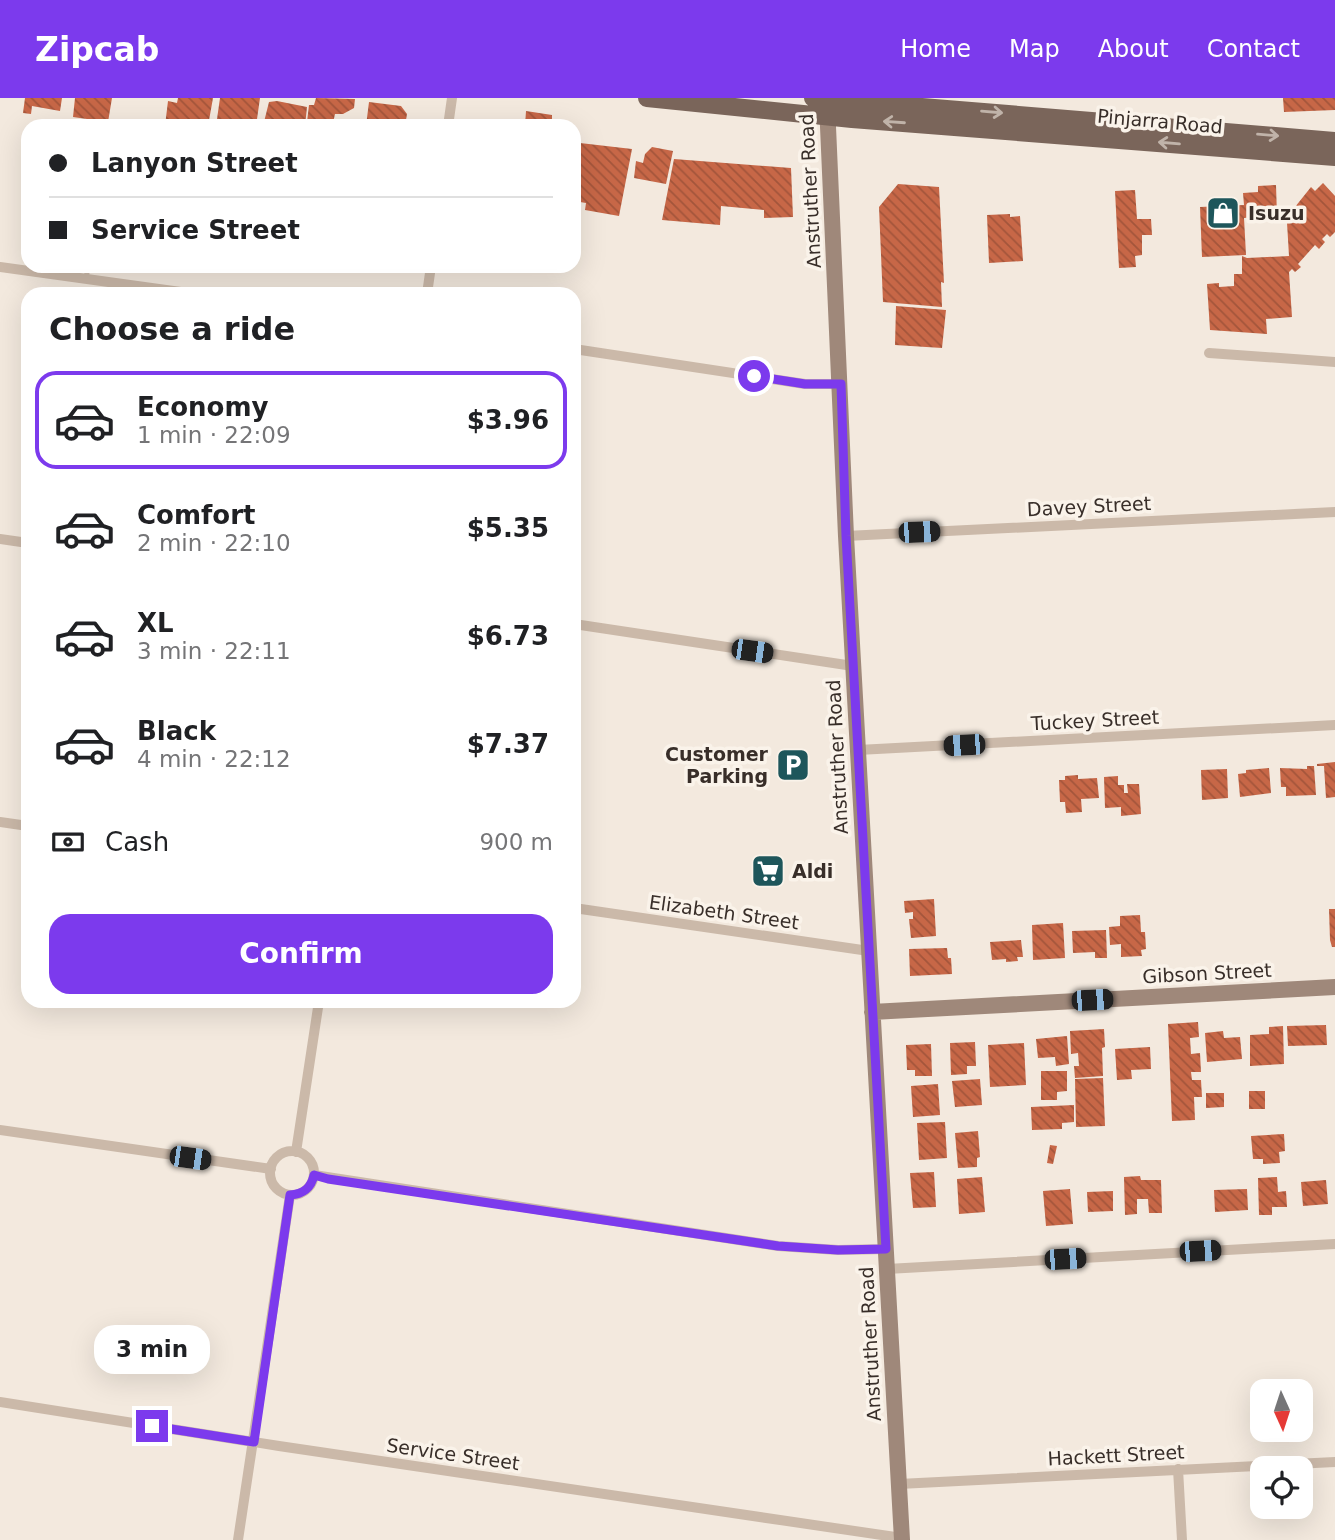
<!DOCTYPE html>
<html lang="en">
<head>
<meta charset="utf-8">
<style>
	:root { --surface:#fff; --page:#f2f2f2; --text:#202124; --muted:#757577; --line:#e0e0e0; --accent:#7c3aed }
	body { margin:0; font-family:"DejaVu Sans",sans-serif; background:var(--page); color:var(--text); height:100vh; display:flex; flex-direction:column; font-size:26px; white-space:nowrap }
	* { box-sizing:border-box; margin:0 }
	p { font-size:23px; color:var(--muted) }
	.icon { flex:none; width:38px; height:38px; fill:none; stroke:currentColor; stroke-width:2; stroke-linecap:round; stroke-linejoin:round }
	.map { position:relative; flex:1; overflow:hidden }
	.panel { position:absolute; left:21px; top:189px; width:560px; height:721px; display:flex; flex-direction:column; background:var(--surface); border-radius:21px; box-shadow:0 7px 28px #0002 }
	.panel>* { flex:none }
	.top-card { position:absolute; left:21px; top:21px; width:560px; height:154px; border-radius:21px; box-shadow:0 7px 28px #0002; display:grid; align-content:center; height:154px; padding:0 28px; background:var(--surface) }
	.needle { width:46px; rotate:177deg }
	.fabs { position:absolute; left:1250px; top:1281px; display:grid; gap:14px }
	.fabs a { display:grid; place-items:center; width:63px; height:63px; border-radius:14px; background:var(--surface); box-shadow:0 7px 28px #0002; font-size:35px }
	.end { position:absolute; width:32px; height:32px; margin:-16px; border:9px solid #7c3aed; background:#fff; box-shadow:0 0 0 4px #fff }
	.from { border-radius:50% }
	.bubble { position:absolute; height:49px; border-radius:21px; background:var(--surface); box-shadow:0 7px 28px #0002; font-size:23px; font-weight:800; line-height:49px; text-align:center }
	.car { position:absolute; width:21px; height:42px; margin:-21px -10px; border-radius:9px; box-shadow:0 0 5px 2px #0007; background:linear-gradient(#222 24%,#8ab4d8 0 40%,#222 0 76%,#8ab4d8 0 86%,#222 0) }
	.top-card b { display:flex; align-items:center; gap:24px; height:66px; font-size:26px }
	.top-card b+b { border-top:2px solid var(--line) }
	.top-card i { width:18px; height:18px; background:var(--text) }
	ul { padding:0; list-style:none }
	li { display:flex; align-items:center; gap:21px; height:98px; margin:0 14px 10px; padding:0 14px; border:4px solid transparent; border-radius:21px }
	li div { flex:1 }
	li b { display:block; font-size:26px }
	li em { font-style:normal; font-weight:800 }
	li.current { border-color:var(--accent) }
	li>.icon { width:63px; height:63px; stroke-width:1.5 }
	h2 { padding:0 28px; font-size:32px; line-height:84px }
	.pay { display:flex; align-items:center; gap:18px; height:77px; padding:0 28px; font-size:26px }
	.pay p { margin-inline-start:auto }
	.primary-button { display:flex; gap:14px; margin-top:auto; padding:14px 28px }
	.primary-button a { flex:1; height:80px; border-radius:21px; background:var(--accent); color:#fff; font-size:28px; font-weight:800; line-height:80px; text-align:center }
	header { display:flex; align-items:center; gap:42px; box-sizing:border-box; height:98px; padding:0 35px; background:var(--accent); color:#fff }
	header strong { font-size:33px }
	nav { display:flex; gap:38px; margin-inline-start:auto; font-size:24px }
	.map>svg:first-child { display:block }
</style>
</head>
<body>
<header>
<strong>Zipcab</strong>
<nav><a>Home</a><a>Map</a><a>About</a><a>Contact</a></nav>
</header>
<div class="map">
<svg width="1335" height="1442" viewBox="0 0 1335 1442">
	<defs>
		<pattern id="building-back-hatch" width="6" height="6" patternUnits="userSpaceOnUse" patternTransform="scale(1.75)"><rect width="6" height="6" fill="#c76747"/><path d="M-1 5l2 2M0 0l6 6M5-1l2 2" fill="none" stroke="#a3553b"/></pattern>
	</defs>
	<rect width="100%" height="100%" fill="#f3e9de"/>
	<!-- building -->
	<path fill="url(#building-back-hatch)" d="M25 0H62L60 13 32 8 31 16 23 15Z
		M75 0H112L108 24 73 19Z
		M178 0H213L208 28H165L168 3 177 5Z
		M220 0H260L256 28H216Z
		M316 0 355 1 354 10 343 16H335L333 25H344V28H313V25L307 24 309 7H314Z
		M1283 0H1335V12L1284 14Z
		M277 3 307 9 305 28H263L269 4Z
		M369 4 401 8 407 16 405 28H366Z
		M526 13 552 17V28H525Z
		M580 45 632 51 619 118 585 112 586 105 574 103Z
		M652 49 673 53 666 86 634 80 636 63 643 65 645 56Z
		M674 61 791 70 793 119 764 120V112L721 108 720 127 662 122Z
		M1323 85 1335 98V134L1330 139 1327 136 1322 141 1325 144 1319 151 1315 147 1298 166 1301 169 1295 174 1292 171 1289 174 1292 219 1266 221 1267 236 1210 232 1207 186 1219 185V189L1234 188V176H1242V158L1247 160 1289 158 1286 108 1295 109 1311 89 1315 93Z
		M898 86 939 89 944 185 941 184 942 209 883 204 879 109Z
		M1276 87 1277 118 1265 121 1264 118 1244 120 1246 157 1202 159 1200 109 1244 107 1243 95 1258 94V88Z
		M1135 92 1137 121H1151L1152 137H1142V157L1135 158 1136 169 1119 170 1115 93Z
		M1010 116V119L1020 118 1023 163 989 165 987 117Z
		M896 208 946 212 942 250 895 247Z
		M1335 664V699L1326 700 1324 668H1317V666Z
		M1307 668H1314L1316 697 1286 698V689H1281L1280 670 1307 671Z
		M1269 670 1271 695 1240 699 1238 676 1246 675V672Z
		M1227 671 1228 700 1202 702 1201 672Z
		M1078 677V681L1097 680 1099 700 1081 701 1082 714 1066 715 1065 704H1060L1059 682H1065V678Z
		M1118 678V687H1124V695H1128L1127 686H1139L1141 716 1121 718V709L1105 710 1104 679Z
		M934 801 936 838 911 840 909 821H913V814L905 815 904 803Z
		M1329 811H1335V849H1332L1330 842Z
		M1140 817 1141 834H1145L1146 851 1141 852 1142 858 1121 859V846L1110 847 1109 829 1120 828V818Z
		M1063 825 1065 860 1033 862 1032 827Z
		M1106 832 1107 860H1095V854L1073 855 1072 833Z
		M1021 842 1023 859H1017L1018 863 1006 864V861L992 862 990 844Z
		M947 850 948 860H951L952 876 910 878 909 851Z
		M1198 924 1199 939 1190 940 1191 956 1200 955 1201 974H1191L1192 982H1201L1202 999H1194L1195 1022 1172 1023 1168 926Z
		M1326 927 1327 947 1288 948 1287 928Z
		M1283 928 1284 966 1250 968V937L1269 936V929Z
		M1104 931 1105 949 1102 950 1103 978 1075 980 1074 968H1079L1078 955 1071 956 1070 933Z
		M1223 933 1224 940 1240 939 1242 961 1207 964 1205 935Z
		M1067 938 1069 966 1056 968 1055 959 1038 960 1036 941Z
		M975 944 976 968H967V976L951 977 950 945Z
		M1024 945 1026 987 990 989 988 947Z
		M931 946 932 978H915V972H907L906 947Z
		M1150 949 1151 971 1131 972 1132 981 1117 982 1115 951Z
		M1041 973H1067V993L1057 994V1002H1041Z
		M1103 980 1105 1028 1076 1029 1075 981Z
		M980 981 982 1007 955 1009 952 983Z
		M938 986 940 1017 913 1019 911 988Z
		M1249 993H1265V1011H1249Z
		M1206 995H1224V1009L1206 1010Z
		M1074 1007V1024L1062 1025V1031L1032 1032 1031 1009Z
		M945 1024 947 1060 919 1062 917 1025Z
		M978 1033 980 1059 977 1060V1069L958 1070 955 1035Z
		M1284 1036 1285 1053 1279 1054 1280 1065 1263 1066V1061H1253L1251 1038Z
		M1050 1047 1057 1048 1053 1066 1047 1065Z
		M934 1074 936 1109 913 1110 910 1075Z
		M1140 1078 1141 1082H1161L1162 1115H1149L1148 1101H1137V1116L1125 1117 1124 1079Z
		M982 1079 985 1114 959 1116 957 1081Z
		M1277 1079 1278 1094 1286 1093 1287 1109H1272V1117H1259L1258 1080Z
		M1326 1082 1328 1106 1303 1108 1301 1084Z
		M1070 1091 1073 1126 1046 1128 1043 1093Z
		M1247 1091 1248 1112 1215 1114 1214 1092Z
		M1113 1093V1113L1088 1114 1087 1094Z"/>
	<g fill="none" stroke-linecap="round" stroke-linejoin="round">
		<!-- lane -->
		<path stroke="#cbb9a9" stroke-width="5" d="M86 181 88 168"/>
		<!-- street -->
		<path stroke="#cbb9a9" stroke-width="10" d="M448 28 452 0
			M0 169 195 196
			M427 196 431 168
			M574 251 805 286H841
			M1209 255 1335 264
			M846 438 1335 414
			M0 441 28 445
			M574 526 853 568
			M858 652 1335 627
			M0 724 28 728
			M574 810 869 853
			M0 1032 271 1071
			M270 1075a22 22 0 1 1 44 0a22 22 0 1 1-44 0Z
			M296 1054 319 903
			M314 1077 778 1148 838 1152 886 1151
			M887 1171 1335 1146
			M0 1304 279 1348 902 1440
			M1178 1371 1182 1442
			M899 1386 1335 1364
			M238 1442 290 1097"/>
		<!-- secondary -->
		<path stroke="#9f887a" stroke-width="16" d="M827 6 846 438 902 1442
			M872 914 1335 889"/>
		<!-- primary -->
		<path stroke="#7a655a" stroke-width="18" d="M647 0 852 21 1335 59
			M813 0 1335 43"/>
	</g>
	<!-- one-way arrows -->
	<defs><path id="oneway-shaft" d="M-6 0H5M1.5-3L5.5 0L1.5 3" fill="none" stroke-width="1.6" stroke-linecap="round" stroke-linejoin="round" transform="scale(1.75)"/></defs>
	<g stroke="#c0b3a9">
		<use href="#oneway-shaft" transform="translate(992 14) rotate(5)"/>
		<use href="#oneway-shaft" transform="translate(894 24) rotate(-176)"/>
		<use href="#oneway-shaft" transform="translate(1268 37) rotate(5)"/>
		<use href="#oneway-shaft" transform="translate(1169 45) rotate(-175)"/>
	</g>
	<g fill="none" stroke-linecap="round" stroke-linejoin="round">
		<!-- route -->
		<path stroke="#7c3aed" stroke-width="9" d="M152 1328 254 1344 290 1097C304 1096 311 1090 314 1077L328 1081 778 1148 838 1152 886 1151 846 438 841 286H805L754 278"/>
	</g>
	<!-- icons -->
	<defs>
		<symbol id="shop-square" viewBox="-11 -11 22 22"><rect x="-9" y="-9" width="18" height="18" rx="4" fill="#1e565b" stroke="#faf3ea"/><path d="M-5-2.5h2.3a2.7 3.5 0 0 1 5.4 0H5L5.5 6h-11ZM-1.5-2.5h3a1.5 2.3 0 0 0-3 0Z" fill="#fff"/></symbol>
		<symbol id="parking-square" viewBox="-11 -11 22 22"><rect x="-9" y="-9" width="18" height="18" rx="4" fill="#1e565b" stroke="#faf3ea"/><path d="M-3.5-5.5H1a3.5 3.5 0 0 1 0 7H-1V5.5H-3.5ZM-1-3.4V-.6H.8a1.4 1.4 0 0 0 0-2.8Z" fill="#fff"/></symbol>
		<symbol id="supermarket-square" viewBox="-11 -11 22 22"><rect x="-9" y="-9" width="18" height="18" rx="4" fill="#1e565b" stroke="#faf3ea"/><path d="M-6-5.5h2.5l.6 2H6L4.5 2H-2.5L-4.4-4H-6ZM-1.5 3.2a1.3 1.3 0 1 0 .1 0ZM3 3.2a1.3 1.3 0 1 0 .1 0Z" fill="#fff"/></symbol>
	</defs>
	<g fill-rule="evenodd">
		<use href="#shop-square" x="1204" y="96" width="38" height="38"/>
		<use href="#parking-square" x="774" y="648" width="38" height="38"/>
		<use href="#supermarket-square" x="749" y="754" width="38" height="38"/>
	</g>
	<g text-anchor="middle" stroke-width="7" stroke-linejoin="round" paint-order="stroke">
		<!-- street labels -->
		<g font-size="19" fill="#382e29" stroke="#faf3ea">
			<text transform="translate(1160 23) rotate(5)" y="7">Pinjarra Road</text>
			<text transform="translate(810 93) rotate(-93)" y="7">Anstruther Road</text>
			<text transform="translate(1089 408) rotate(-3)" y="7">Davey Street</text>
			<text transform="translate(1095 622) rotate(-3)" y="7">Tuckey Street</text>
			<text transform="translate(837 659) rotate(-93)" y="7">Anstruther Road</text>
			<text transform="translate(724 814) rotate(8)" y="7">Elizabeth Street</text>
			<text transform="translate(1207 875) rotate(-3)" y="7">Gibson Street</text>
			<text transform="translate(870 1246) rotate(-93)" y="7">Anstruther Road</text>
			<text transform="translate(453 1356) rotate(8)" y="7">Service Street</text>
			<text transform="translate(1116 1357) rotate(-3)" y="7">Hackett Street</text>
		</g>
		<!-- poi labels -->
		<g font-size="19" font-weight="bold" fill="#382e29" stroke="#faf3ea" text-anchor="start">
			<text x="1248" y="122">Isuzu</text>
			<text x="768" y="663" text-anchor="end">Customer<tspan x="768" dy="22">Parking</tspan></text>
			<text x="792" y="780">Aldi</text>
		</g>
	</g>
</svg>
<div class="fabs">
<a><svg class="needle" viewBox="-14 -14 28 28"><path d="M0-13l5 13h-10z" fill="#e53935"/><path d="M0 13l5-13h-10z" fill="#757577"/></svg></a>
<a><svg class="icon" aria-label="locate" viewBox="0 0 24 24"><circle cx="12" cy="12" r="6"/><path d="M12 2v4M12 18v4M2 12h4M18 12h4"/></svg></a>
</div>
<i class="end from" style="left:754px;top:278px"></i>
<i class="end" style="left:152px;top:1328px"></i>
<div class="bubble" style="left:94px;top:1227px;width:116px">3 min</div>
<i class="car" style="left:919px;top:434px;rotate:88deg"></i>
<i class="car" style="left:752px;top:553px;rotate:98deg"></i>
<i class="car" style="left:964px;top:647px;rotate:267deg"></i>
<i class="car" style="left:1092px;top:902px;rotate:87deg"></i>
<i class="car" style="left:190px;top:1060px;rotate:98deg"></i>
<i class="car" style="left:1200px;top:1153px;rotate:87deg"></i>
<i class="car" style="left:1065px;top:1161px;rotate:87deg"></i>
<div class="top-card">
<b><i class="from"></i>Lanyon Street</b>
<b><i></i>Service Street</b>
</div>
<section class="panel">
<h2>Choose a ride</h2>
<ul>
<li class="current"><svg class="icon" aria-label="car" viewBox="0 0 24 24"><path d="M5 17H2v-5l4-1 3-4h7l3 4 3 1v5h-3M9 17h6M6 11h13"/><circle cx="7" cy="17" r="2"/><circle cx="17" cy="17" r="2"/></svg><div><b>Economy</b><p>1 min · 22:09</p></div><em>$3.96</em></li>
<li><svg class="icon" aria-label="car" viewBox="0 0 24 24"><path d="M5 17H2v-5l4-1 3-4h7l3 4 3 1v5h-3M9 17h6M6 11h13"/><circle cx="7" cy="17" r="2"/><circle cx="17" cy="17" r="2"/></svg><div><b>Comfort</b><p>2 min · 22:10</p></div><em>$5.35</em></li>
<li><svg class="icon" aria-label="car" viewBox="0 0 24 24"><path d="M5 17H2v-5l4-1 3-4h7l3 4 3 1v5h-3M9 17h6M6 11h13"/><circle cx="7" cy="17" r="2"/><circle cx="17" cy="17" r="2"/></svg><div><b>XL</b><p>3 min · 22:11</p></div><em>$6.73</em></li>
<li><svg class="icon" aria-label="car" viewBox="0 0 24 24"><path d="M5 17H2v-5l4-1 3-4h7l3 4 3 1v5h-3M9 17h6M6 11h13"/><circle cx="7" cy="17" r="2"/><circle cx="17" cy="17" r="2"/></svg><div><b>Black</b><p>4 min · 22:12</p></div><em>$7.37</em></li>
</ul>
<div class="pay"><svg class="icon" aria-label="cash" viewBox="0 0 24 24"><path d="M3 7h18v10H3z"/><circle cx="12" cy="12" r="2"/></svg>Cash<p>900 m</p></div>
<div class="primary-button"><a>Confirm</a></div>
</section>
</div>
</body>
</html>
